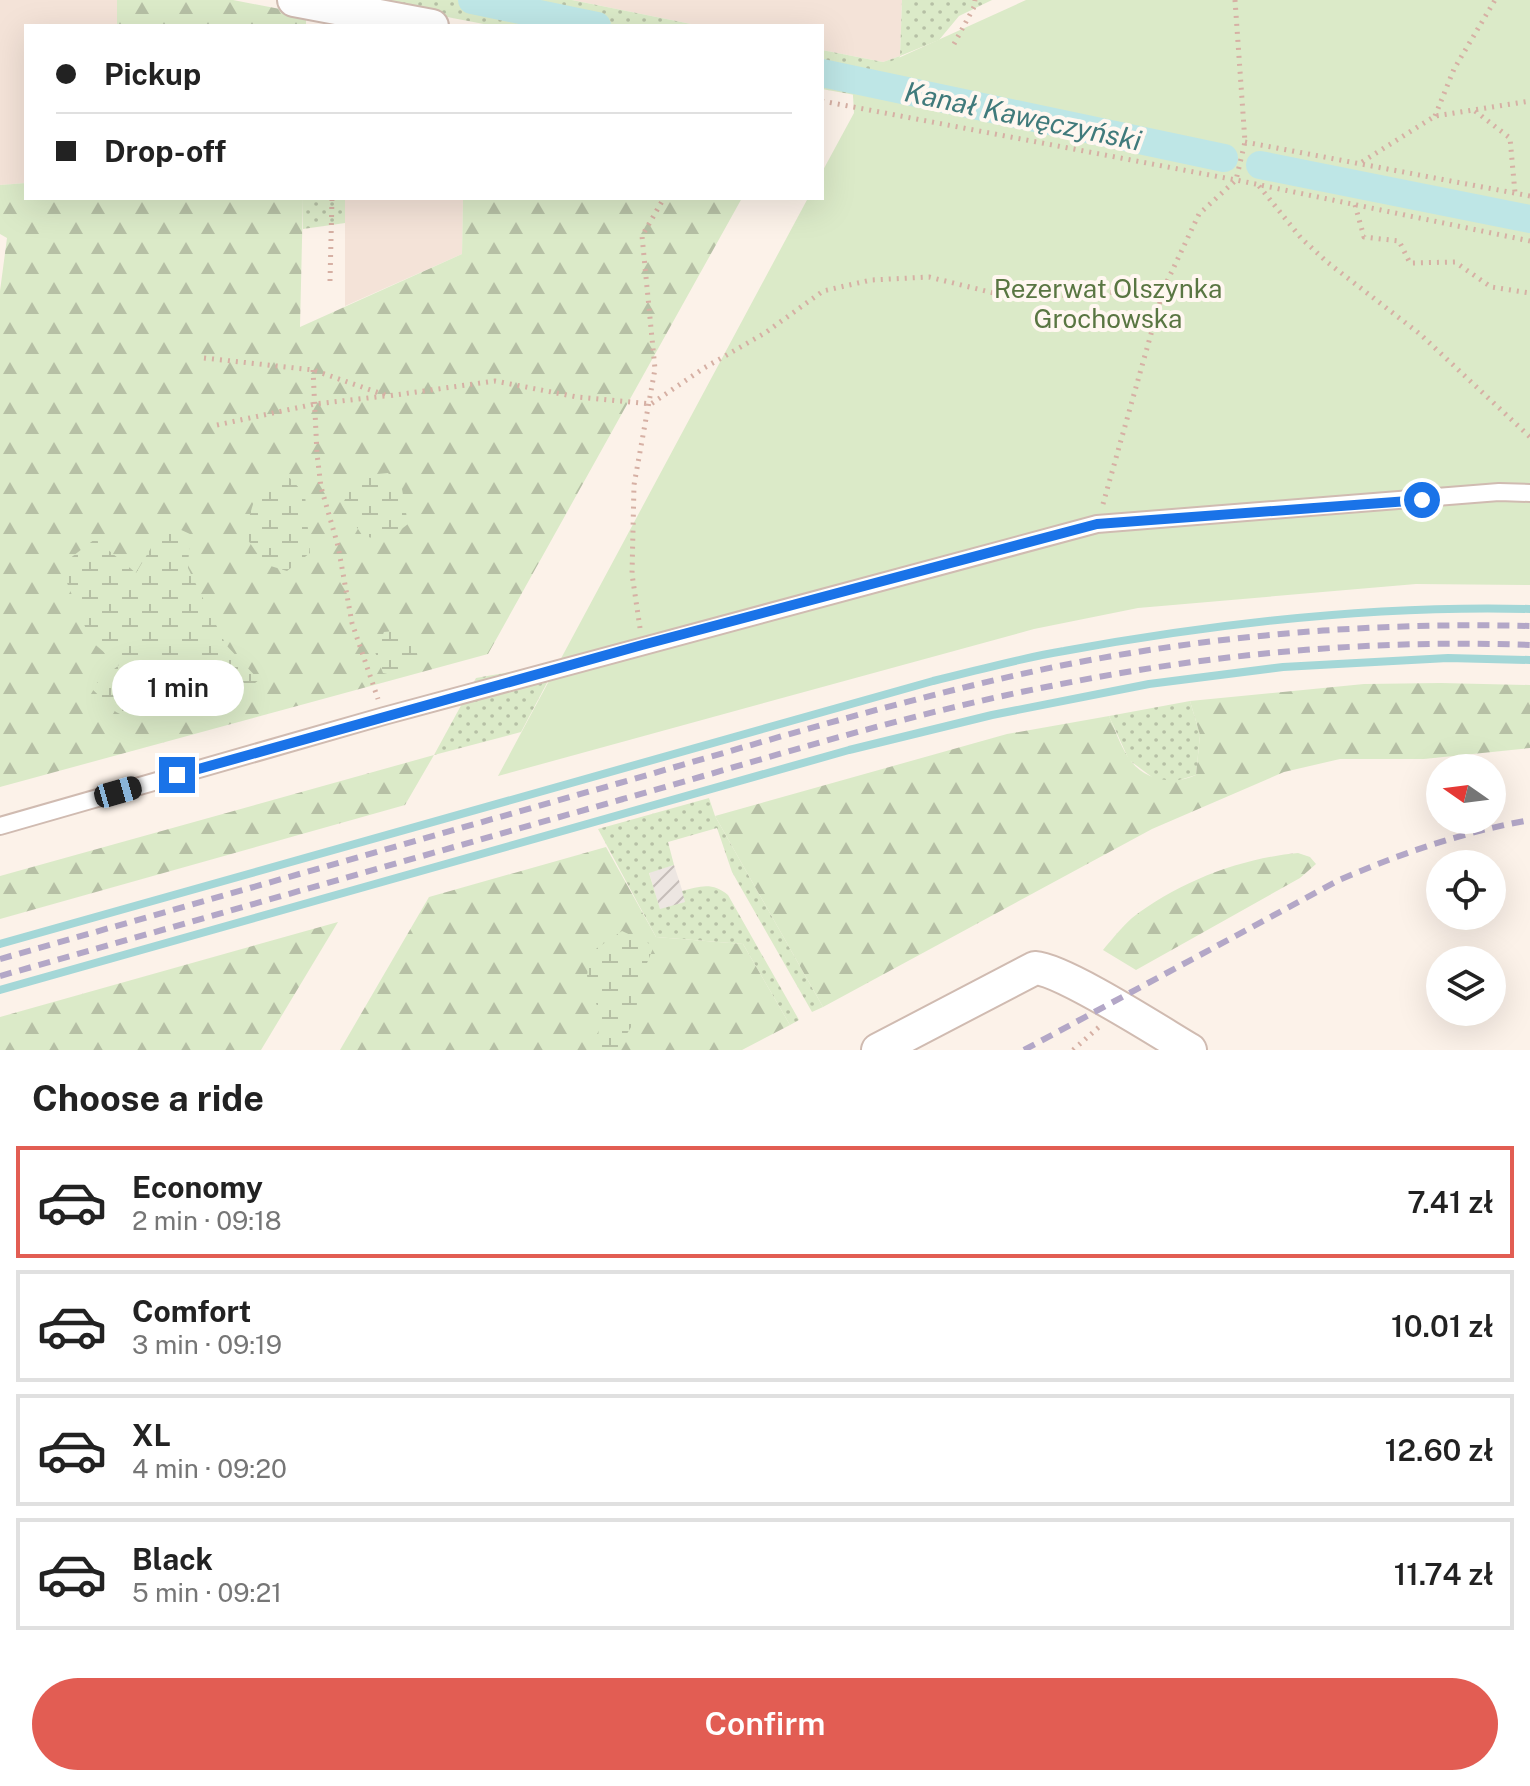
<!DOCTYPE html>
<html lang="en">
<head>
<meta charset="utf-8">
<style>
	:root { --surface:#fff; --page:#f6f6f6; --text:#222; --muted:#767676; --line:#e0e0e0; --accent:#e25d53 }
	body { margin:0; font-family:"Public Sans",sans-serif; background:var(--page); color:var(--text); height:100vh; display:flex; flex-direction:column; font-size:30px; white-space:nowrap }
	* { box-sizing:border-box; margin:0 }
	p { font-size:26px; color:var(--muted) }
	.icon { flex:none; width:44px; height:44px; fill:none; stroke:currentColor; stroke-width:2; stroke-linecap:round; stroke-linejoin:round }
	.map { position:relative; height:1050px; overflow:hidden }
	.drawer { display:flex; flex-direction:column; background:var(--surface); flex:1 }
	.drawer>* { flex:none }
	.hud { position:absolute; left:24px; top:24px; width:800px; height:176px; border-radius:0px; box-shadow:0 8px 32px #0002; display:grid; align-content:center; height:176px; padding:0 32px; background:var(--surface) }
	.needle { width:52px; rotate:284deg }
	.buttons { position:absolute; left:1426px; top:754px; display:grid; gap:16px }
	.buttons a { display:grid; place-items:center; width:80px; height:80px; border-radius:50%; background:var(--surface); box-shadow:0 8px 32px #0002; font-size:40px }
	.end { position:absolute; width:36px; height:36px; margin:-18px; border:10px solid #1a73e8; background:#fff; box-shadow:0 0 0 4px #fff }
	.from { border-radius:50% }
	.bubble { position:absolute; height:56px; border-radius:28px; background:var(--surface); box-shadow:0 8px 32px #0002; font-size:26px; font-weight:600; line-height:56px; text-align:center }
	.car { position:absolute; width:24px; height:48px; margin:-24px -12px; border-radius:10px; box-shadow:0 0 6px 2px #0007; background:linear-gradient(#222 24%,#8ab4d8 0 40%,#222 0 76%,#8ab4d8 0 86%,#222 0) }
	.hud b { display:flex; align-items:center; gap:28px; height:76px; font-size:30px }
	.hud b+b { border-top:2px solid var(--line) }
	.hud i { width:20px; height:20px; background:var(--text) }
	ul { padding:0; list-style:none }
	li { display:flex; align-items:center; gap:24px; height:112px; margin:0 16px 12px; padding:0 16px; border:4px solid var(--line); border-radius:0px }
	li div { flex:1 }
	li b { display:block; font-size:30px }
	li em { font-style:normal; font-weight:600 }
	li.on { border-color:var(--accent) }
	li>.icon { width:72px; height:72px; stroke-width:1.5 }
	h2 { padding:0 32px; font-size:36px; line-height:96px }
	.cta { display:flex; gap:16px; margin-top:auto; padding:16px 32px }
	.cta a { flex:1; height:92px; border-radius:48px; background:var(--accent); color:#fff; font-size:32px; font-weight:600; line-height:92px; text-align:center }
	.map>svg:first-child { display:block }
</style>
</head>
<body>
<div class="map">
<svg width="1530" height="1050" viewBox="0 0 1530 1050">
	<defs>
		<pattern id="industrial-furrows" width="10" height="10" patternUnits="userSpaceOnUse" patternTransform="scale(2)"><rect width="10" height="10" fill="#ede6e2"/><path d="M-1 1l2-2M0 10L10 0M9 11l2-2" fill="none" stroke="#c5bdb9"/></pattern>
		<pattern id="grass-dots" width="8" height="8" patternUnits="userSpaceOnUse" patternTransform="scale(2)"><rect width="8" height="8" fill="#dbeac8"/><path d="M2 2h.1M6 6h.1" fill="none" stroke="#b6c0a5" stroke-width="1.8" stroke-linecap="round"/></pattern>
		<pattern id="forest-firs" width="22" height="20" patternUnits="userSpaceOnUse" patternTransform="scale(2)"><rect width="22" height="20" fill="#dbeac8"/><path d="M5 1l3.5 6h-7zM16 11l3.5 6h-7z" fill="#b6c0a5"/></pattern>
		<pattern id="wetland-marsh" width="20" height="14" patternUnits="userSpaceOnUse" patternTransform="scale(2)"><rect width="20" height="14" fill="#dbeac8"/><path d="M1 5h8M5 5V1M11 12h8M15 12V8" fill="none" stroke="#b6c0a5"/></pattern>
	</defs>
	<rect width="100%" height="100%" fill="#fcf2e9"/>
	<!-- residential -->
	<path fill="#f4e3d8" d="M0 0H117V26H26V183L0 185Z
		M572 0H902L900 56 883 62 822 50V26H701Z
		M345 198H463L462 254 345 306Z"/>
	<!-- industrial -->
	<path fill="url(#industrial-furrows)" d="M674 865 686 902 660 910 649 872Z"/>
	<!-- grass -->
	<path fill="url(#grass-dots)" d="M359 0H572L701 26H494Z
		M902 0H992L959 16 939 40 900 56 888 101 822 89V50L883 62 900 56Z
		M303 198H345V223L303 229Z
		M557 664 521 732 434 755 476 678Z
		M1190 701 1200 735 1196 775 1173 782 1156 780 1129 760 1109 716Z
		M709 798 715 816 823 1007 812 1012 732 872 717 828 668 842 674 865 649 873 660 909 685 902 682 891C700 886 713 882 728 895L799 1020 790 1025 743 944 656 937 598 829Z"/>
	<!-- forest -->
	<path fill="url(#forest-firs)" d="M117 0H233L306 14V26H117Z
		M26 183V198H303L300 327 462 254 463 198H742L488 654 0 787V291L7 238 0 234V185Z
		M1441 683 1530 685V748L1424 759H1340L1284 772 1152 829 823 1007 715 816 1007 734 1109 716C1115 729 1120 745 1128 757 1142 780 1173 786 1196 775L1200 735 1190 701 1364 684Z
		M434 755 405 805 0 919V876Z
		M606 847 656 937 743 944 790 1025 742 1050H340L429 897Z
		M1298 853 1310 857 1316 864 1300 878 1136 970 1103 950C1112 939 1122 927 1132 918 1178 882 1241 858 1298 853Z
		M338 922 261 1050H0V1017Z"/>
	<!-- wetland -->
	<path fill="url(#wetland-marsh)" d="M282 470 305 494 310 553 287 571 264 564 244 534 254 501Z
		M388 473 402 489 408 524 385 542 362 535 342 505 357 476Z
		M166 523 190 534 188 568 226 645 259 680 212 716 178 707 156 681 129 689 136 722 116 712 91 688 119 665 91 641 60 566 95 539 136 573Z
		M404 630 416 646 419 667 400 677 383 673 375 652 384 632Z
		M622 931 654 946 638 985 636 1019 617 1050H597L600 1015 587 976 590 953Z"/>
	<!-- green -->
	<path fill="#dbeac8" d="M1026 0H1530V585L1416 584 1138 608 1034 629 498 776 808 198H822V172L854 113 852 79Z"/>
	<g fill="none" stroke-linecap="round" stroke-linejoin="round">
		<!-- stream -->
		<path stroke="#a4d7d7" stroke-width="8" d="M0 944 933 681C976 671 1020 658 1064 651 1217 623 1374 605 1530 609
			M0 990 849 750 992 715 1149 684 1283 667 1448 658 1530 660"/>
		<!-- canal -->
		<path stroke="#bee6e6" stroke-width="28" d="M472 0 597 26
			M822 73 1224 158
			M1260 165 1530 219"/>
		<defs>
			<path id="service" d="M0 826 384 716 1097 524 1499 492 1530 493"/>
			<path id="minor" d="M294 0 432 26
				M878 1050 1035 968C1064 970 1161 1033 1190 1050"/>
		</defs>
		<!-- service casing -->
		<use href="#service" stroke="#d0bbb1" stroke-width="20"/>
		<!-- minor casing -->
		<use href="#minor" stroke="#d0bbb1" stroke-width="36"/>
		<!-- path -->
		<path stroke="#d6b0a4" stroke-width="5" stroke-dasharray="2 6" stroke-linecap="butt" d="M954 44 974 7 975 0
			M822 101 1236 180 1530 241
			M1475 111 1510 138 1515 193
			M1435 116 1454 69 1495 0
			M1245 142 1530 196
			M1362 162 1435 116 1530 101
			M1259 186 1301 238 1327 262 1420 334 1530 437
			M1355 205 1364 237 1399 241 1410 263 1455 262 1491 287 1530 293
			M330 281 332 198
			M204 358 313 370 388 396 495 381 577 397 651 404 704 368 765 333 823 291 871 280 929 277 1006 296 1079 295 1164 288
			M313 370 317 454 321 487 338 546 352 623 378 699
			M217 425 315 404 385 396
			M1103 504 1164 288 1199 214 1236 180 1245 142 1235 0
			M640 628 632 574 634 485 655 369 642 236 664 198
			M1073 1050 1099 1027"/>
		<!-- service -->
		<use href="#service" stroke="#fff" stroke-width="16"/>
		<!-- minor -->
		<use href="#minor" stroke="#fff" stroke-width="32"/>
		<!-- rail -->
		<path stroke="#b3a7c7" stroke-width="6" stroke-dasharray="12 8" stroke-linecap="butt" d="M0 959C205 901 411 842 616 784 763 742 909 697 1059 666 1214 635 1372 622 1530 626
			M0 976C208 917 415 858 623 799 765 759 906 714 1051 686 1209 654 1369 639 1530 645
			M1024 1050 1339 880C1402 853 1463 832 1530 820"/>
	</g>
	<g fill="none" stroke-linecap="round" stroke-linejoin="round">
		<!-- route -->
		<path stroke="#1a73e8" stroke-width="10" d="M177 775 642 645 1097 524 1422 500"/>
	</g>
	<g text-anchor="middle" stroke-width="8" stroke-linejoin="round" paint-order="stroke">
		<!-- park labels -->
		<g font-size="26" fill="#597642" stroke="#fff7f0">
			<text x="1108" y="298">Rezerwat Olszynka<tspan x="1108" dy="30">Grochowska</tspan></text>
		</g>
		<!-- water labels -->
		<g font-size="28" font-style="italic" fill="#407a7b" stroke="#fff7f0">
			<text transform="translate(1023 116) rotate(12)" y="10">Kanał Kawęczyński</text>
		</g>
	</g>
</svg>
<div class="buttons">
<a><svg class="needle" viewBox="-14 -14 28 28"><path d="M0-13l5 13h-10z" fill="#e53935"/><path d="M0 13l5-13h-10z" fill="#767676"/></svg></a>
<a><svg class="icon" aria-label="locate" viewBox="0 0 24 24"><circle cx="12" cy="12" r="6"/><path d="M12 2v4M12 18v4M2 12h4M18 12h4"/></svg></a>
<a><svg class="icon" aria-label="layers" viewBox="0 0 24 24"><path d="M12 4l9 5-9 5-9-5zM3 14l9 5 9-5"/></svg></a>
</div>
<i class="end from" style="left:1422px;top:500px"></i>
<i class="end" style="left:177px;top:775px"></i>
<div class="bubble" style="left:112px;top:660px;width:132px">1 min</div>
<i class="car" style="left:118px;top:792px;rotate:74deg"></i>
<div class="hud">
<b><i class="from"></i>Pickup</b>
<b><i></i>Drop-off</b>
</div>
</div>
<section class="drawer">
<h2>Choose a ride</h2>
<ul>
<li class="on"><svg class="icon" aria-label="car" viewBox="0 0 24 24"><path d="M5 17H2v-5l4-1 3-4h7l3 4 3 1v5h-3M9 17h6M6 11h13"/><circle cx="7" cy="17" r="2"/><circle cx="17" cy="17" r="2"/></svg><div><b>Economy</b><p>2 min · 09:18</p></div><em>7.41 zł</em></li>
<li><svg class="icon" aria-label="car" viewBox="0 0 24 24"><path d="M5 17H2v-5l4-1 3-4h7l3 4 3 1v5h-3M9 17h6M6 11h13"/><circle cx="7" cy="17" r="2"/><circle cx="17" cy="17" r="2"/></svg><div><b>Comfort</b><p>3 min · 09:19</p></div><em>10.01 zł</em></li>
<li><svg class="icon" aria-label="car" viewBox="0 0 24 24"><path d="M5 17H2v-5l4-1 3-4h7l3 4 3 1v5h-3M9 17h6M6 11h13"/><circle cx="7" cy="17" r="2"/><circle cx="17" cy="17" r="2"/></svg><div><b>XL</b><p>4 min · 09:20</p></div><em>12.60 zł</em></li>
<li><svg class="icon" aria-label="car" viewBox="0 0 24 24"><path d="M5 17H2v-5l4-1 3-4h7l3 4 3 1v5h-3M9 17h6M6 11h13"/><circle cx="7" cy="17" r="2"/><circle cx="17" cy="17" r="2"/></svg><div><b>Black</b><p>5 min · 09:21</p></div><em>11.74 zł</em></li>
</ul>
<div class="cta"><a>Confirm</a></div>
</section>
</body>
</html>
